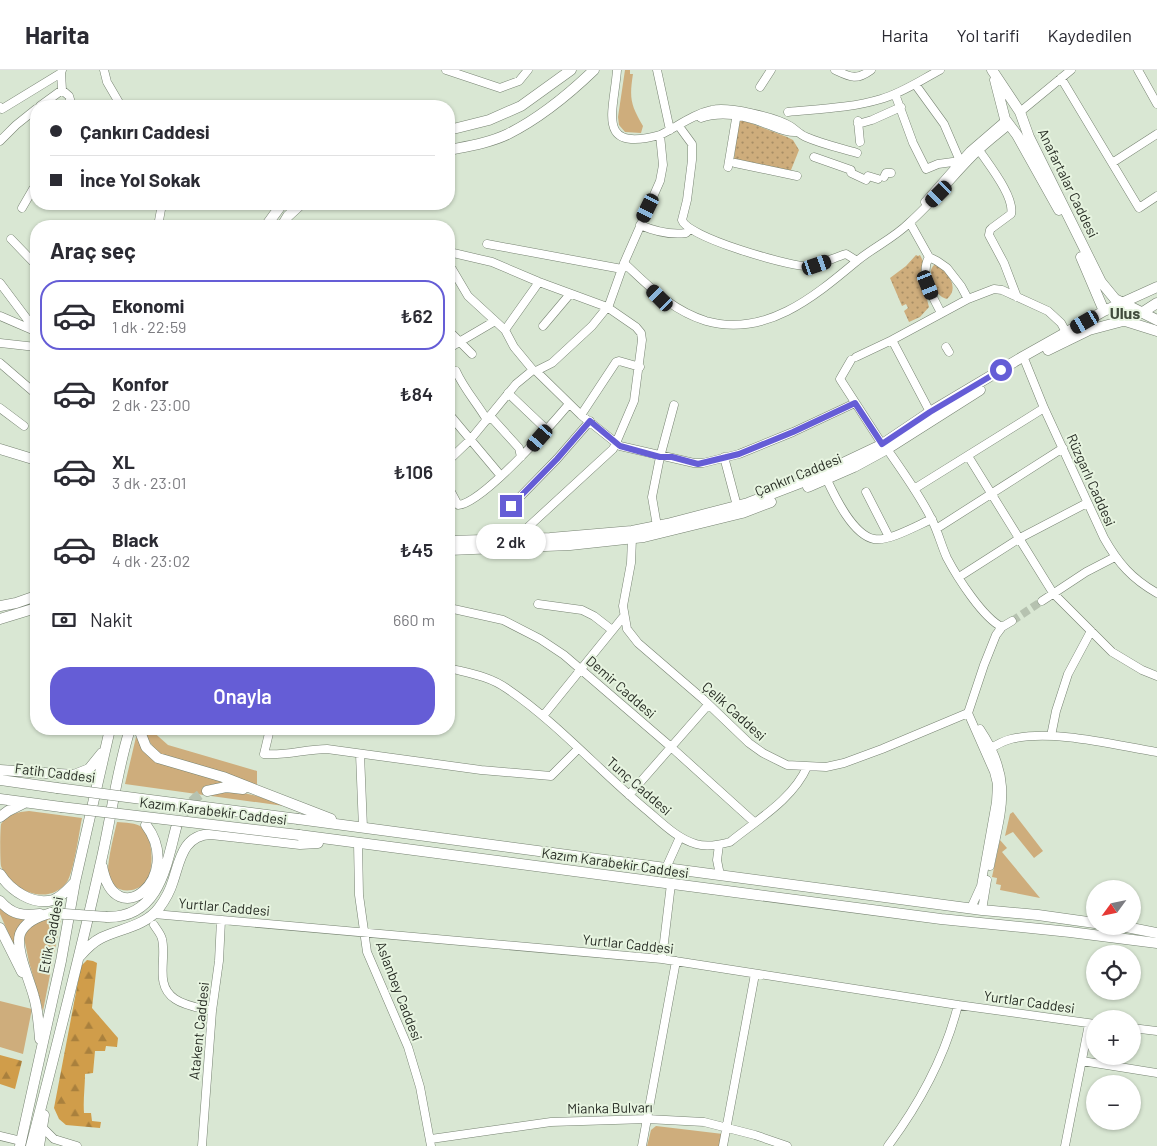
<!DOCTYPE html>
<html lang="tr">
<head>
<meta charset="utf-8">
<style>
	:root { --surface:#fff; --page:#f7f7f7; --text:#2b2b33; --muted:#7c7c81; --line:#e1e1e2; --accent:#655dd6 }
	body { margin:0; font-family:Barlow,sans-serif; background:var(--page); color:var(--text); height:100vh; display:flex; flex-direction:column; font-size:19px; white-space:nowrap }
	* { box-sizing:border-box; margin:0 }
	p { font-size:16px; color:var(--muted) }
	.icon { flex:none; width:28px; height:28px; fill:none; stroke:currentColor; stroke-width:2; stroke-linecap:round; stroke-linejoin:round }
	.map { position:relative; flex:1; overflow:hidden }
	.side { position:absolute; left:30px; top:150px; width:425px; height:515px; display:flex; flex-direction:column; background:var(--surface); border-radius:20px; box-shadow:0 1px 4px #0004 }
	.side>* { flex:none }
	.banner { position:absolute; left:30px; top:30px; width:425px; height:110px; border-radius:20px; box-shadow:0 1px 4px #0004; display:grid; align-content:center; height:110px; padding:0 20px; background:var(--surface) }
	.needle { width:32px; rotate:237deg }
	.fabs { position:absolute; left:1086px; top:810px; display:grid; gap:10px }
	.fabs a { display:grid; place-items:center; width:55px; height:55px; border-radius:50%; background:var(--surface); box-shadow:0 1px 4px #0004; font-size:25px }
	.end { position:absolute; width:22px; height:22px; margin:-11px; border:6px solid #655dd6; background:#fff; box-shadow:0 0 0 2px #fff }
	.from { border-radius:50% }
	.bubble { position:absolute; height:35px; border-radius:18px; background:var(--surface); box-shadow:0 1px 4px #0004; font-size:16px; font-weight:600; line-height:35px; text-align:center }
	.car { position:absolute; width:15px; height:30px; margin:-15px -8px; border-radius:6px; box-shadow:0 0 4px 1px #0007; background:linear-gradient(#222 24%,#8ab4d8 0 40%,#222 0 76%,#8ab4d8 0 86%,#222 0) }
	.banner b { display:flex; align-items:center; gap:18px; height:48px; font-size:19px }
	.banner b+b { border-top:1px solid var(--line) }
	.banner i { width:12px; height:12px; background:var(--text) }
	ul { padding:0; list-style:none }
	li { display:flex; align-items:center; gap:15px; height:70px; margin:0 10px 8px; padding:0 10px; border:2px solid transparent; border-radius:20px }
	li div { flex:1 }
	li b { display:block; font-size:19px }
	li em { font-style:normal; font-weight:600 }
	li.on { border-color:var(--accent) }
	li>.icon { width:45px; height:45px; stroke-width:1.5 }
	h2 { padding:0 20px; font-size:22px; line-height:60px }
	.pay { display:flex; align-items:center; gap:12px; height:55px; padding:0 20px; font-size:19px }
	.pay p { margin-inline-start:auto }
	.button { display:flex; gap:10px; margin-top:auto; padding:10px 20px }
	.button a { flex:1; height:58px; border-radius:20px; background:var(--accent); color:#fff; font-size:20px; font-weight:600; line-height:58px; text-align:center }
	header { display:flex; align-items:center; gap:30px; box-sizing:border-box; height:70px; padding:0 25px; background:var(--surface); border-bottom:1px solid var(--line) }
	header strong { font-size:24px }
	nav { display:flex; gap:28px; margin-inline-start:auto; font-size:18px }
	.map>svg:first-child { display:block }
</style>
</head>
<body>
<header>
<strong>Harita</strong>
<nav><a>Harita</a><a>Yol tarifi</a><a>Kaydedilen</a></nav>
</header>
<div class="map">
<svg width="1157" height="1076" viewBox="0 0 1157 1076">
	<defs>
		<pattern id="forest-firs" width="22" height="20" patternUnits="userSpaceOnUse" patternTransform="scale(1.25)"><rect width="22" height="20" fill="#d09d4a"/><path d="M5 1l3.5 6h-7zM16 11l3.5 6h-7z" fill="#a9803d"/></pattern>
		<pattern id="park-dots" width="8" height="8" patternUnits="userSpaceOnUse" patternTransform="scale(1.25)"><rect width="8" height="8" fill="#cead7c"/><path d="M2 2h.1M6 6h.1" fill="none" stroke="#a78d65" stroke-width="1.8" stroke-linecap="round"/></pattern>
	</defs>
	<rect width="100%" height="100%" fill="#d9e7d3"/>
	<!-- grass -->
	<path fill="#cead7c" d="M625 0H630V4H633C629 29 631 35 643 56L641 63 625 62 619 55 618 47Z
		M144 659H150L168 675 257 701V716L161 684C151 677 148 669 144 659Z
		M136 667 142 676 229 712 205 716 209 725C242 719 253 724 284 736L125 714Z
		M29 741 82 748C79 763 74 801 67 812 49 837 10 821 1 796 0 788 0 763 1 754 8 744 17 742 29 741Z
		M1013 742 1043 781 1034 788 1013 762 1005 766 1010 744Z
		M117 752C125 753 136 752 143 758 153 768 155 802 145 813 132 826 108 822 108 801 108 788 114 765 117 752Z
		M1000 770 1007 778 1002 782 1040 828 1000 820 1001 815 996 814 997 808 992 807Z
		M0 836 27 849 14 876 0 844Z
		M46 847 61 848 43 941 29 892 24 868 28 858Z
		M0 931 32 939 23 984 0 977Z
		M656 1056 723 1064 720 1076H647L651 1060Z"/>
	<!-- forest -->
	<path fill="url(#forest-firs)" d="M87 890 93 891 97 893 92 938 118 968 117 977 106 976 105 981H95L93 1003 85 1004C85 1017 83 1030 84 1043H91L92 1051 101 1052 100 1058 66 1055 59 1049 54 1038 81 896Z
		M0 985 22 991 15 1019 0 1014Z"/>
	<!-- park -->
	<path fill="url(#park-dots)" d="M740 49 787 67 793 70 799 80 791 100 797 104 734 91 737 50Z
		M916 185 918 186 920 185 924 193 920 203 929 237 920 247 909 252 904 241 908 238 906 234 902 236 890 208 906 196Z
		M935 194C946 200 961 217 947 229 934 226 924 203 935 194Z"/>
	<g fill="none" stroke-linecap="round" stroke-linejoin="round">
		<!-- minor-tunnel -->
		<path stroke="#b6c2b0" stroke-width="8" stroke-dasharray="8 4" stroke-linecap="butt" d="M1012 551 1042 531"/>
		<!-- major-tunnel -->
		<path stroke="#b6c2b0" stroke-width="10" stroke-dasharray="10 5" stroke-linecap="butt" d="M177 757C183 742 191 728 207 721"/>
		<defs>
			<path id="minor" d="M104 0 107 12 121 36
				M446 0 500 18 519 11 528 0
				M617 0C614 41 595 83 660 65 677 57 693 44 712 40 728 36 775 47 790 56 795 59 799 64 806 67 822 74 840 78 857 83
				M657 0 670 60
				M835 0C850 7 856 11 871 0
				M1138 0 1157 34
				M1061 8 1139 138 1157 126
				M760 17 771 0
				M62 20 69 26 72 36
				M895 24 913 73 926 99 938 94 960 91 944 54 915 14
				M40 36 62 20 61 3
				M0 37 2 39 61 3 62 0
				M788 42C819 39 851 38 881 29 902 23 921 10 940 0
				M1020 42 1071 0
				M701 48C722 41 746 46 766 54 776 57 785 63 796 62
				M858 51 860 72
				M858 54 872 50 901 37
				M681 59 692 74V90L687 130 682 150C687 167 785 195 805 196 820 196 832 188 846 184L857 191
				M0 71 16 55 36 39
				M979 80C989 95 1015 127 1011 144L992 158 990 160 989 165 1004 193 1017 227
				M814 87 851 100V103L866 110 868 106 878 109
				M735 93 797 106
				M1112 93 1157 64
				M728 97 737 43
				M884 107 886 103H891
				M925 132 970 81 1006 50
				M22 138 33 119 36 117
				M910 153 929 187 937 191 947 198 961 216 968 229
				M640 155C654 161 671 165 686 163L690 159
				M158 156 162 134
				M11 169 36 195
				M487 174 622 199
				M449 182 492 192 539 212 607 237 636 257 641 263 642 270 634 331 616 373 613 379 527 458 517 470
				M929 187C919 205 933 227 941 243
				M624 193C650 217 671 240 706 251 766 268 815 226 857 191 874 177 894 168 909 153 933 132 952 107 974 85 985 74 997 65 1009 55
				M452 199 468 226 505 260 514 277 533 300
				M0 213 36 261
				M0 246 35 261
				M543 256 570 224
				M505 260 539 212
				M449 261 472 284
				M892 270 930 342
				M0 273 36 277
				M946 277 949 282
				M449 278 495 251
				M856 287 892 270 968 229 994 219 1002 220 1048 241 1061 253 1066 262
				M851 290 840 309 882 374
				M1025 291 1044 338 1104 468C1118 493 1132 509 1157 523
				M0 293 36 324
				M536 301 581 345 620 376 694 393H703L739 384 793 362 855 333
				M449 305 456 301C464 319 477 333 487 350
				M508 323 547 360
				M0 338 24 356
				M449 344 501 406
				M581 345 616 292 619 291 640 297
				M490 346 519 378 521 387
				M887 379C903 402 919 424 931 448 938 461 941 475 947 488 957 507 983 548 1002 557
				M968 386 1053 523 1112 582 1142 600 1157 606
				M724 387 737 436
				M449 390 470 370 516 314 533 300 536 301 552 293 592 256 609 235 624 193 660 111 663 95 660 65
				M827 410C835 427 853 465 874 469 888 472 918 455 932 449
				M449 418 458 435C482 434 552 354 569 334
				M914 419 1044 338
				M866 422 889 467
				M511 436 557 389 590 351
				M657 456 652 427 660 387 674 335
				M936 459 1063 378
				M632 468 631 493 623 536 627 559 638 573 703 629 749 673 763 683 787 695 826 697 844 693 882 679 968 643
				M959 507 1020 468 1087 433
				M1042 531 1086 502 1115 487
				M538 534 582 540 594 546 612 560
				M449 538 503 550 540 569 564 585 671 677 754 752
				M449 598C468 603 489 606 506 618 558 653 600 702 649 742 663 754 678 769 696 774 706 777 719 775 730 772 757 750 793 729 807 697
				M543 646 624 546
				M270 659 264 684C286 686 306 679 327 679L481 700 551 706 578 679
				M980 659C1015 711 1001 740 990 796
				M1051 666 1056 641 1068 604 1091 561
				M990 679C996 675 1003 671 1011 669 1053 659 1114 675 1157 682
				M360 684 363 758
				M629 725 708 635
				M358 773 359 825 367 882 408 977 420 1017 431 1076
				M719 775 717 790 720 805
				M666 798 680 767
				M971 838 981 816 996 732 997 714 994 702 968 643 984 595 996 565 1002 557 1012 551
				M982 840 987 810
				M154 844 662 889 958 935 1095 954
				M154 855C157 860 161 864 162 869 167 889 154 915 175 929 185 936 200 938 212 941
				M662 889 671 814
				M1132 958 1157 961
				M1082 991 1157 1003
				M43 1058 54 1069 77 1076
				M0 1066 21 1071
				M431 1069 551 1052 647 1049 704 1052 755 1065 787 1076
				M202 1076 212 941 219 891 221 850
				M642 1076 676 891
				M723 1076 755 904
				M888 1076C920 1033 945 987 958 935
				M1065 1076 1089 954"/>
			<path id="major" d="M992 0 1020 42 1029 67 1101 212 1115 229 1157 250
				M995 10 1005 49 1017 65 1059 140
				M449 60 489 50 521 36 571 0
				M449 80C469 76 489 73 508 64 540 48 568 25 594 0
				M266 156 282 134
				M282 156 288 146 301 134
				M1081 187 1104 241
				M1122 250 1157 261
				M1048 280 1089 260 1123 251 1143 242 1157 233
				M0 379 36 390
				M808 417 854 397 887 379 980 320
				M449 471 550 468 632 461 667 454 748 433 805 411 881 375 930 342 1024 286 1104 241 1157 217
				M449 480 570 475 644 467 742 443 771 432
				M0 536 16 533 36 526
				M0 549 36 538
				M139 659 146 677 158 688 223 707 331 749
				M0 700 74 705 89 699 102 683
				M0 710 57 718
				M207 721 226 717 243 719
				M0 729 61 737
				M0 747 8 741 24 733
				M298 749 982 840 1038 845 1095 853
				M299 765 941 849 1070 862 1157 873
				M102 796C115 866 185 807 146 755
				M0 804C10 820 33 836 53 830 62 827 69 818 75 812
				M0 831C12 845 23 846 40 844
				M107 847C159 848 166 796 176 758
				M1121 856 1157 863
				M0 858 22 902
				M80 886C86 879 93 872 101 868 119 859 146 856 159 838 165 830 170 821 173 811 180 790 183 765 211 764L300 774 318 773
				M40 969C39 955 38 941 34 927 30 911 15 879 20 864 25 851 39 846 51 843
				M20 1076 61 891 75 812 110 659
				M31 1076C55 983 79 890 100 796 111 750 116 703 130 659
				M39 1076 44 1045"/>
		</defs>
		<!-- minor casing -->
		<use href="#minor" stroke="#778372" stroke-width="9"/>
		<!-- major casing -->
		<use href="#major" stroke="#778372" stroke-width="11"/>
		<!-- minor -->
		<use href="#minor" stroke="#fff" stroke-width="8"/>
		<!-- major -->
		<use href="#major" stroke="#fff" stroke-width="10"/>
		<defs>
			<path id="major-bridge" d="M57 718 298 749
				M61 737 299 765
				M51 843 107 847"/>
		</defs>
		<!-- major-bridge casing -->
		<use href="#major-bridge" stroke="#778372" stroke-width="11" stroke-linecap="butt"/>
		<!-- major-bridge -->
		<use href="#major-bridge" stroke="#fff" stroke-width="10"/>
	</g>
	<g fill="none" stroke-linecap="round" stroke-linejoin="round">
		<!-- route -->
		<path stroke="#655dd6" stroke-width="6" d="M511 436 557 389 590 351 620 376 660 387H672L698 394 739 384 793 362 855 333 882 374 930 342 1001 300"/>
	</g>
	<g text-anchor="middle" stroke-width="4" stroke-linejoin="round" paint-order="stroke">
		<!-- street labels -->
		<g font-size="14" fill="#282d25" stroke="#e7f4e0">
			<text transform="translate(1068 113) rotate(64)" y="5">Anafartalar Caddesi</text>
			<text transform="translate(798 405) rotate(-22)" y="5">Çankırı Caddesi</text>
			<text transform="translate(1091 410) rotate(66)" y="5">Rüzgarlı Caddesi</text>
			<text transform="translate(621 617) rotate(41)" y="5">Demir Caddesi</text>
			<text transform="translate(734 641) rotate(42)" y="5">Çelik Caddesi</text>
			<text transform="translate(55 703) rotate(7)" y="5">Fatih Caddesi</text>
			<text transform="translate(639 716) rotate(41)" y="5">Tunç Caddesi</text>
			<text transform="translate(213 741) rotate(7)" y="5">Kazım Karabekir Caddesi</text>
			<text transform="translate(615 793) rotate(8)" y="5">Kazım Karabekir Caddesi</text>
			<text transform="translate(224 837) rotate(5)" y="5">Yurtlar Caddesi</text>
			<text transform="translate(51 865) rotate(-79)" y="5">Etlik Caddesi</text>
			<text transform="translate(628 874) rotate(6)" y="5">Yurtlar Caddesi</text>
			<text transform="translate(399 921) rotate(69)" y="5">Aslanbey Caddesi</text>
			<text transform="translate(1029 932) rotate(8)" y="5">Yurtlar Caddesi</text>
			<text transform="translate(199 961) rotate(-84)" y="5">Atakent Caddesi</text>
			<text transform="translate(610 1038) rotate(-1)" y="5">Mianka Bulvarı</text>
		</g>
		<!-- quarter labels -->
		<g font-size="16" font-weight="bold" fill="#404b3b" stroke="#e7f4e0">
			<text x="1125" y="249">Ulus</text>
		</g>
	</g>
</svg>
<div class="fabs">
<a><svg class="needle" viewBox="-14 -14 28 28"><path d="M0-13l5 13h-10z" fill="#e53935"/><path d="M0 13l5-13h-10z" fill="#7c7c81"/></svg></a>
<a><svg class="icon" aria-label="locate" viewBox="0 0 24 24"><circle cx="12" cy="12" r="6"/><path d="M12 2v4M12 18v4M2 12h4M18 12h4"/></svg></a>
<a>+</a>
<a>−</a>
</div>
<i class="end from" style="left:1001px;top:300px"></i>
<i class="end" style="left:511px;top:436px"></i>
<div class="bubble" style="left:476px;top:454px;width:70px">2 dk</div>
<i class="car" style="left:939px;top:124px;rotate:225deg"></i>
<i class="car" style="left:648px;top:138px;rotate:206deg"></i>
<i class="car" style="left:817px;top:195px;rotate:71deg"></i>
<i class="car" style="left:928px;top:215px;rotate:158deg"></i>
<i class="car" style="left:660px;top:228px;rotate:315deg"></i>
<i class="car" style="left:1085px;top:252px;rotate:240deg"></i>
<i class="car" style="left:540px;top:368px;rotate:221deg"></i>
<div class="banner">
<b><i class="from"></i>Çankırı Caddesi</b>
<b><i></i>İnce Yol Sokak</b>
</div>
<section class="side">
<h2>Araç seç</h2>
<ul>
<li class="on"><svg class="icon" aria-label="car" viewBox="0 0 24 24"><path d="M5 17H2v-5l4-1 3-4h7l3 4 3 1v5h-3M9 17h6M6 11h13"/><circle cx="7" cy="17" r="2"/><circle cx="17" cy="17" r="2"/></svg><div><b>Ekonomi</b><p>1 dk · 22:59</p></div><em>₺62</em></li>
<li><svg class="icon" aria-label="car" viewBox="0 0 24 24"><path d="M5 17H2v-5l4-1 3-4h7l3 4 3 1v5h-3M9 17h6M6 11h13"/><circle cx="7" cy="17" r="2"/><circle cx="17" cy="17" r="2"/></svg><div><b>Konfor</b><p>2 dk · 23:00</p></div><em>₺84</em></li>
<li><svg class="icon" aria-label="car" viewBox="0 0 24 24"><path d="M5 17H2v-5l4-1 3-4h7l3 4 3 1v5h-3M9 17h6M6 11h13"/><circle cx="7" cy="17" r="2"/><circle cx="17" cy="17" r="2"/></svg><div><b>XL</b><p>3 dk · 23:01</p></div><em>₺106</em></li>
<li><svg class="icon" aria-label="car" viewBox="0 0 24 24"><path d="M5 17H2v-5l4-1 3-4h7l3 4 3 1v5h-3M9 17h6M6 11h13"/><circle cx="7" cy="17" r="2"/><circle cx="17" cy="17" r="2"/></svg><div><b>Black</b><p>4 dk · 23:02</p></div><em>₺45</em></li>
</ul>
<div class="pay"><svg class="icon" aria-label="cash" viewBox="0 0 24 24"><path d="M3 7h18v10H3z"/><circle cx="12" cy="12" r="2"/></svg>Nakit<p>660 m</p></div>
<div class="button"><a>Onayla</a></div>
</section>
</div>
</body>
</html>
